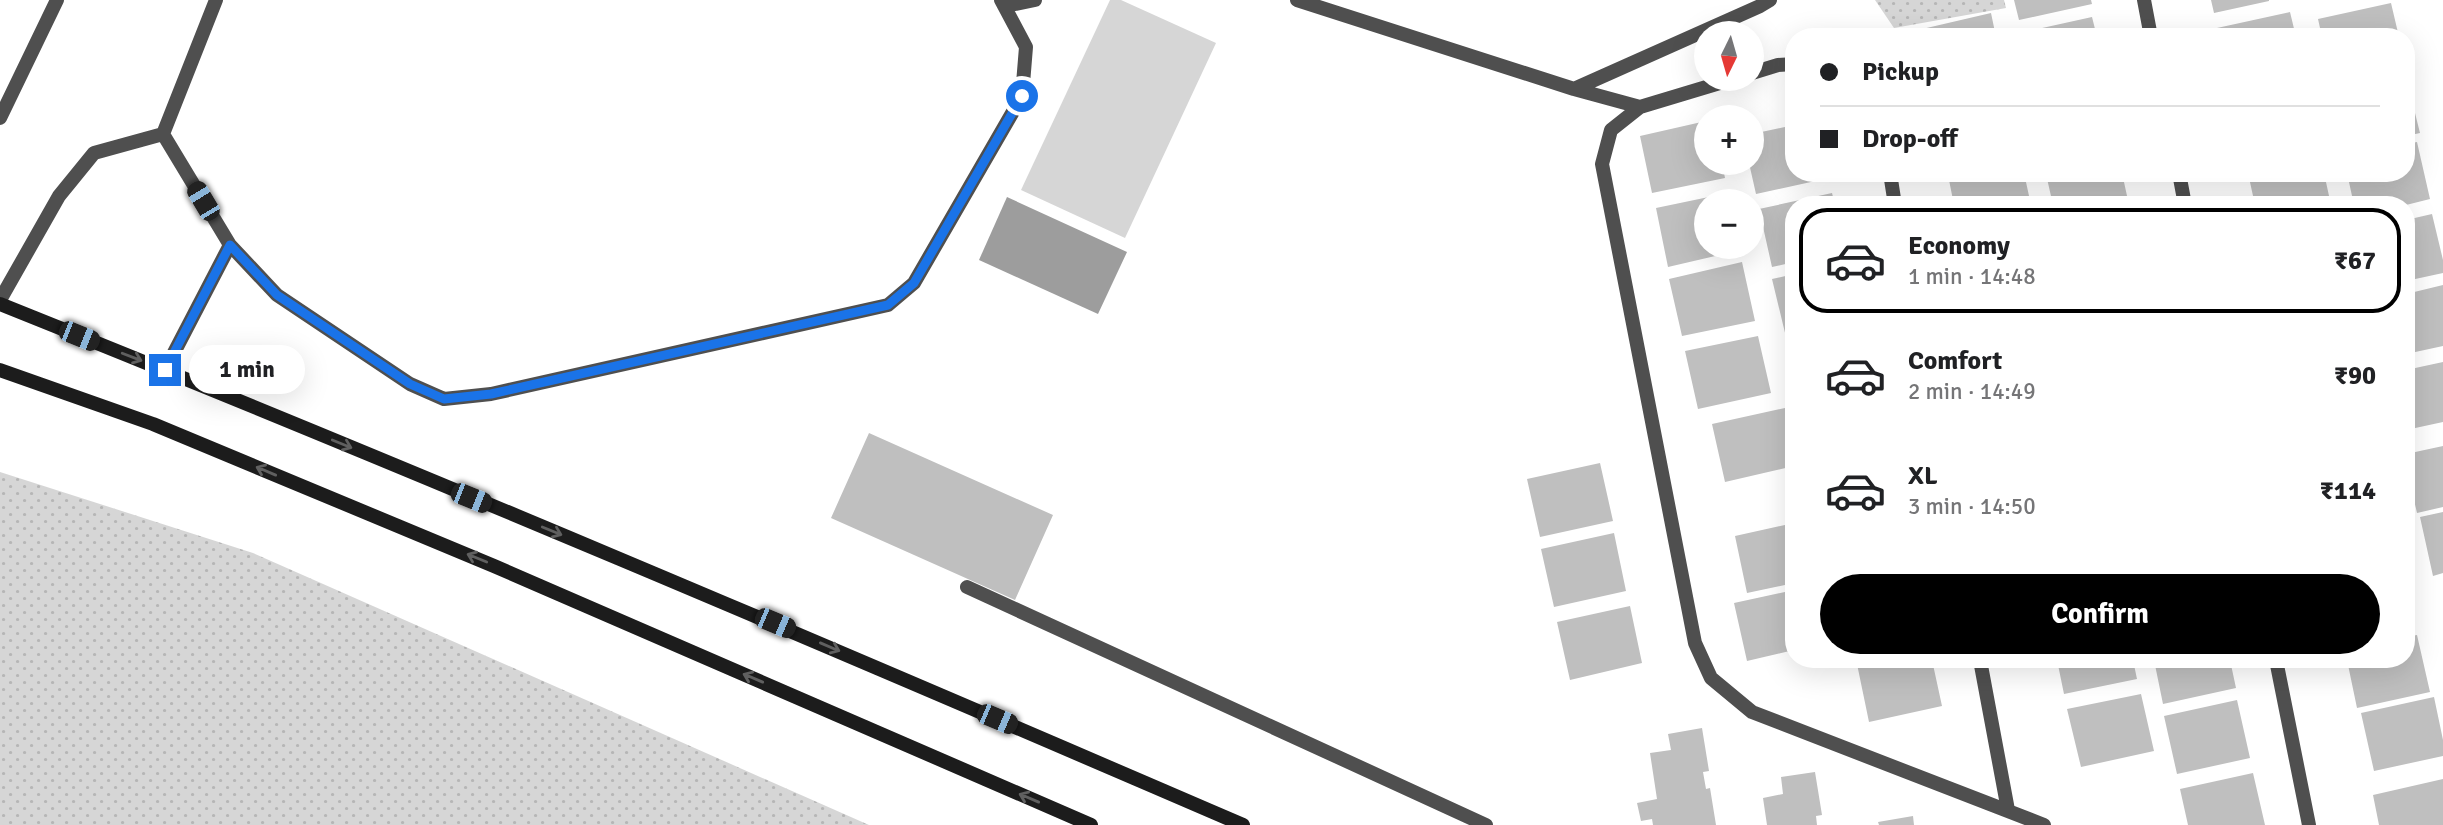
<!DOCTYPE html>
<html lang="en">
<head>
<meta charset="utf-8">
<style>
	:root { --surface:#fff; --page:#f6f6f6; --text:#202124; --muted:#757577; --line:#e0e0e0; --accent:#000 }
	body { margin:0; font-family:Signika,sans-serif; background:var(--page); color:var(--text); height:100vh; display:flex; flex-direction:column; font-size:26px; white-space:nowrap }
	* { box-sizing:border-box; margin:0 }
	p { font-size:23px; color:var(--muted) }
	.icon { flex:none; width:38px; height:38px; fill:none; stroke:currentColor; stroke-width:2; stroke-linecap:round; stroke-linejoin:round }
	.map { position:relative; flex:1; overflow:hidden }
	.sheet { position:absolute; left:1785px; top:196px; width:630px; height:472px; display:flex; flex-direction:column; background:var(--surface); border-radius:28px; box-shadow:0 7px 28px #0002 }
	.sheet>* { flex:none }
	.banner { position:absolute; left:1785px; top:28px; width:630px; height:154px; border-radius:28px; box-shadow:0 7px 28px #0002; display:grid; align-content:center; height:154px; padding:0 35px; background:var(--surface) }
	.needle { width:46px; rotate:185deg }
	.fabs { position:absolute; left:1694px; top:21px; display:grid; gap:14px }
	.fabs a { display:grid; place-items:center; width:70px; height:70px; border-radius:50%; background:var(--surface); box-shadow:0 7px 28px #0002; font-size:35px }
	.end { position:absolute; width:32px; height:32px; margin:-16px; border:9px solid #1a73e8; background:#fff; box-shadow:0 0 0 4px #fff }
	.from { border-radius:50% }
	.bubble { position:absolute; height:49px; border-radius:24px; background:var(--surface); box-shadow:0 7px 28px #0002; font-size:23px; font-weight:800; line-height:49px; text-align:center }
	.car { position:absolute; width:21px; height:42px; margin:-21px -10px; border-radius:9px; box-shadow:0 0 5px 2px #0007; background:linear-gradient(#222 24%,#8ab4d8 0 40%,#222 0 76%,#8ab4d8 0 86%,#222 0) }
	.banner b { display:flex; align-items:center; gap:24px; height:66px; font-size:26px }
	.banner b+b { border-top:2px solid var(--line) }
	.banner i { width:18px; height:18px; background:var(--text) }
	ul { padding:12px 0 0; list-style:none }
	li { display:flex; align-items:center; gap:21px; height:105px; margin:0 14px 10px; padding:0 21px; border:4px solid transparent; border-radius:28px }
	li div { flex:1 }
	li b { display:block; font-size:26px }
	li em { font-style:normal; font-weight:800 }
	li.current { border-color:var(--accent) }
	li>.icon { width:63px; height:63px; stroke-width:1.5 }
	.cta { display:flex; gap:14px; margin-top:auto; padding:14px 35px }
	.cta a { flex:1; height:80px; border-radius:42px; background:var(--accent); color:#fff; font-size:28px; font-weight:800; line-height:80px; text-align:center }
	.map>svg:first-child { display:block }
</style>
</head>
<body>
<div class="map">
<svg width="2443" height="825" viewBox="0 0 2443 825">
	<defs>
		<pattern id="grass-dots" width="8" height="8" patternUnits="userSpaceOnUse" patternTransform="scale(1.75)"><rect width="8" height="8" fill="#d6d6d6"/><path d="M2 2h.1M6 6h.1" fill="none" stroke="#b6b6b6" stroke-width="1.8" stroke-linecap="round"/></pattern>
	</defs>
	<rect width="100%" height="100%" fill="#fff"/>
	<!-- grass -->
	<path fill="url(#grass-dots)" d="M1875 0H2004L2006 8 1894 28Z
		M0 472 253 553 869 825H0Z"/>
	<!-- pitch -->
	<path fill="#d6d6d6" d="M1110 0H1121L1216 43 1125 238 1021 190Z"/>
	<!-- water -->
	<path fill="#9d9d9d" d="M1007 197 1127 252 1098 314 979 260Z"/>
	<!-- building -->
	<path fill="#bfbfbf" d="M2014 0H2091L2092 4 2019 20Z
		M2211 0H2269V1L2214 13Z
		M2391 3 2399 37H2322L2318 19Z
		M2290 12 2296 37H2219L2217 28Z
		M1991 13 1996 37H1920L1918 30Z
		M2092 17 2097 37H2020L2019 33Z
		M2406 77 2420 133 2406 136Z
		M1706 121V163H1722L1725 178 1652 193 1640 136Z
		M1794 125V173H1828L1829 178 1756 194 1749 163H1752V134Z
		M2417 142 2430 199 2406 205H2354L2347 173H2406V144Z
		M1954 173H2024L2031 205H1954L1948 175Z
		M2052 173H2122L2129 205H2053L2046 174Z
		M2248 173H2324L2331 205H2255Z
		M1728 193 1730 201H1706V247H1740L1741 250 1668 267 1656 208Z
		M1832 193 1835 205H1794V262L1772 267 1759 209Z
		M2432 214 2443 260V273L2406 281V220Z
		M1742 262 1755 321 1682 336 1669 279Z
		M1794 274V335L1786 337 1772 279Z
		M2443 285V346L2406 354V294Z
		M1758 336 1771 393 1698 409 1685 351Z
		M2443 362V422L2406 430V370Z
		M1785 408 1794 446V466L1725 482 1712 424Z
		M869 433 1053 515 1015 600 831 518Z
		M2443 446V507L2417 513 2406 466V454Z
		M1600 463 1613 521 1540 537 1527 479Z
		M2443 512V573L2433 576 2420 517Z
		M1794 523V583L1747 593 1735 536Z
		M1614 533 1626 591 1554 607 1541 549Z
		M1794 590V650L1747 661 1734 603Z
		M1630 606 1642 663 1570 680 1557 622Z
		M2417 635 2430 692 2357 708 2347 660H2406V637Z
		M1877 660H1932L1942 706 1869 722 1857 664Z
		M2057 660H2133L2137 679 2064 694Z
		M2154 660H2230L2236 688 2163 704Z
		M2141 694 2154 751 2081 767 2067 709Z
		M2434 697 2443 740V756L2374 771 2361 713Z
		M2237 700 2250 758 2177 774 2164 716Z
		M1702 728 1709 771 1703 772 1706 789 1710 788 1716 825H1653L1652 819 1641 821 1637 803 1657 799 1650 753 1671 750 1668 734Z
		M1815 772 1822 815 1816 816 1817 825H1767L1763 798 1783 794 1781 777Z
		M2253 773 2265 825H2188L2180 789Z
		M2443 779V825H2379L2373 795Z
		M1913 816 1914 825H1879L1878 822Z"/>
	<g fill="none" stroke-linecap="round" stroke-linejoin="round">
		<!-- lane -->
		<path stroke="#4f4f4f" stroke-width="14" d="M0 118 57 0"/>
		<!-- street -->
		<path stroke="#4f4f4f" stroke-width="14" d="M1297 0 1574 89 1640 107
			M2144 0 2151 37
			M1005 6 1035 0
			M1752 73 1778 65 1794 64
			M1733 79 1640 107 1611 130 1602 164 1695 643 1711 678 1752 712 2044 825
			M1574 89 1760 6 1770 0
			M163 134 230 245 277 295 410 384 444 399 491 394 888 305 914 283 1022 96 1026 47 1001 0
			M163 134 216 0
			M1890 173 1895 205
			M2179 173 2185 205
			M0 300 59 196 94 153 163 134
			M165 370 230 245
			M967 587 1486 825
			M1980 660 2008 810
			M2276 660 2309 825"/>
		<!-- secondary -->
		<path stroke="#1c1c1c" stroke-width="14" d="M0 304C417 471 830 647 1243 825
			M0 370 153 424 494 566 1091 825"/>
	</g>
	<!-- one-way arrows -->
	<defs><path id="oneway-shaft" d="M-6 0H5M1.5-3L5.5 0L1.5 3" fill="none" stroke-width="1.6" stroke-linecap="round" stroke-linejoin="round" transform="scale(1.75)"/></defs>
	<g stroke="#606060">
		<use href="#oneway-shaft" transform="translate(132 357) rotate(21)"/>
		<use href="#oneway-shaft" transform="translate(342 444) rotate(22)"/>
		<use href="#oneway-shaft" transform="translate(266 471) rotate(-157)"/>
		<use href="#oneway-shaft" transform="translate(552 531) rotate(22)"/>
		<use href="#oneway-shaft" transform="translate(477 558) rotate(-158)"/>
		<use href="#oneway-shaft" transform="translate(830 647) rotate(23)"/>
		<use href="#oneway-shaft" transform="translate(753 678) rotate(-157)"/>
		<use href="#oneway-shaft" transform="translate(1029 798) rotate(-157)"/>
	</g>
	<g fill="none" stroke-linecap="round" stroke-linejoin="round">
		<!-- route -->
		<path stroke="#1a73e8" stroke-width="9" d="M165 370 230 245 277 295 410 384 444 399 491 394 888 305 914 283 1022 96"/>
	</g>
</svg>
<div class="fabs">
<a><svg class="needle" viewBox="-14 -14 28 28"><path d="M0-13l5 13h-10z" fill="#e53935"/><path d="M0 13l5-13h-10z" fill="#757577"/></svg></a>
<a>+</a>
<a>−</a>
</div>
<i class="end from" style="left:1022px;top:96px"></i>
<i class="end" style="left:165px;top:370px"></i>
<div class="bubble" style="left:189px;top:345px;width:116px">1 min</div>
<i class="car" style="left:203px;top:201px;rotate:329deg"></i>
<i class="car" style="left:79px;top:336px;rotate:112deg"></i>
<i class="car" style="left:471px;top:498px;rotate:112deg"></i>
<i class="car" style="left:775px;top:623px;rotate:113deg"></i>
<i class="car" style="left:997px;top:719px;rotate:113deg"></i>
<div class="banner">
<b><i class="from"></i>Pickup</b>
<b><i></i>Drop-off</b>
</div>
<section class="sheet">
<ul>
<li class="current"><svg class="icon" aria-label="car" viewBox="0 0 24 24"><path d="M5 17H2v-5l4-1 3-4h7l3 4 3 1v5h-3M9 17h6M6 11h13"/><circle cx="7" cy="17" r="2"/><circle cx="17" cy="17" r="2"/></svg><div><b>Economy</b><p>1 min · 14:48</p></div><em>₹67</em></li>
<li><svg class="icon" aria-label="car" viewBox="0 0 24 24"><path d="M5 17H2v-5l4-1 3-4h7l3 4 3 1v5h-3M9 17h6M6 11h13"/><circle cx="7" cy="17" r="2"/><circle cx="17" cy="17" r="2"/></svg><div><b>Comfort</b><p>2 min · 14:49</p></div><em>₹90</em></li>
<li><svg class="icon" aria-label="car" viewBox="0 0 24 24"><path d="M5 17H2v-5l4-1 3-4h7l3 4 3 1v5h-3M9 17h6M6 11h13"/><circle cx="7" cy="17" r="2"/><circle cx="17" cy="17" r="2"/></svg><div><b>XL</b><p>3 min · 14:50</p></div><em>₹114</em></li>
</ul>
<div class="cta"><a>Confirm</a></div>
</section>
</div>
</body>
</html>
